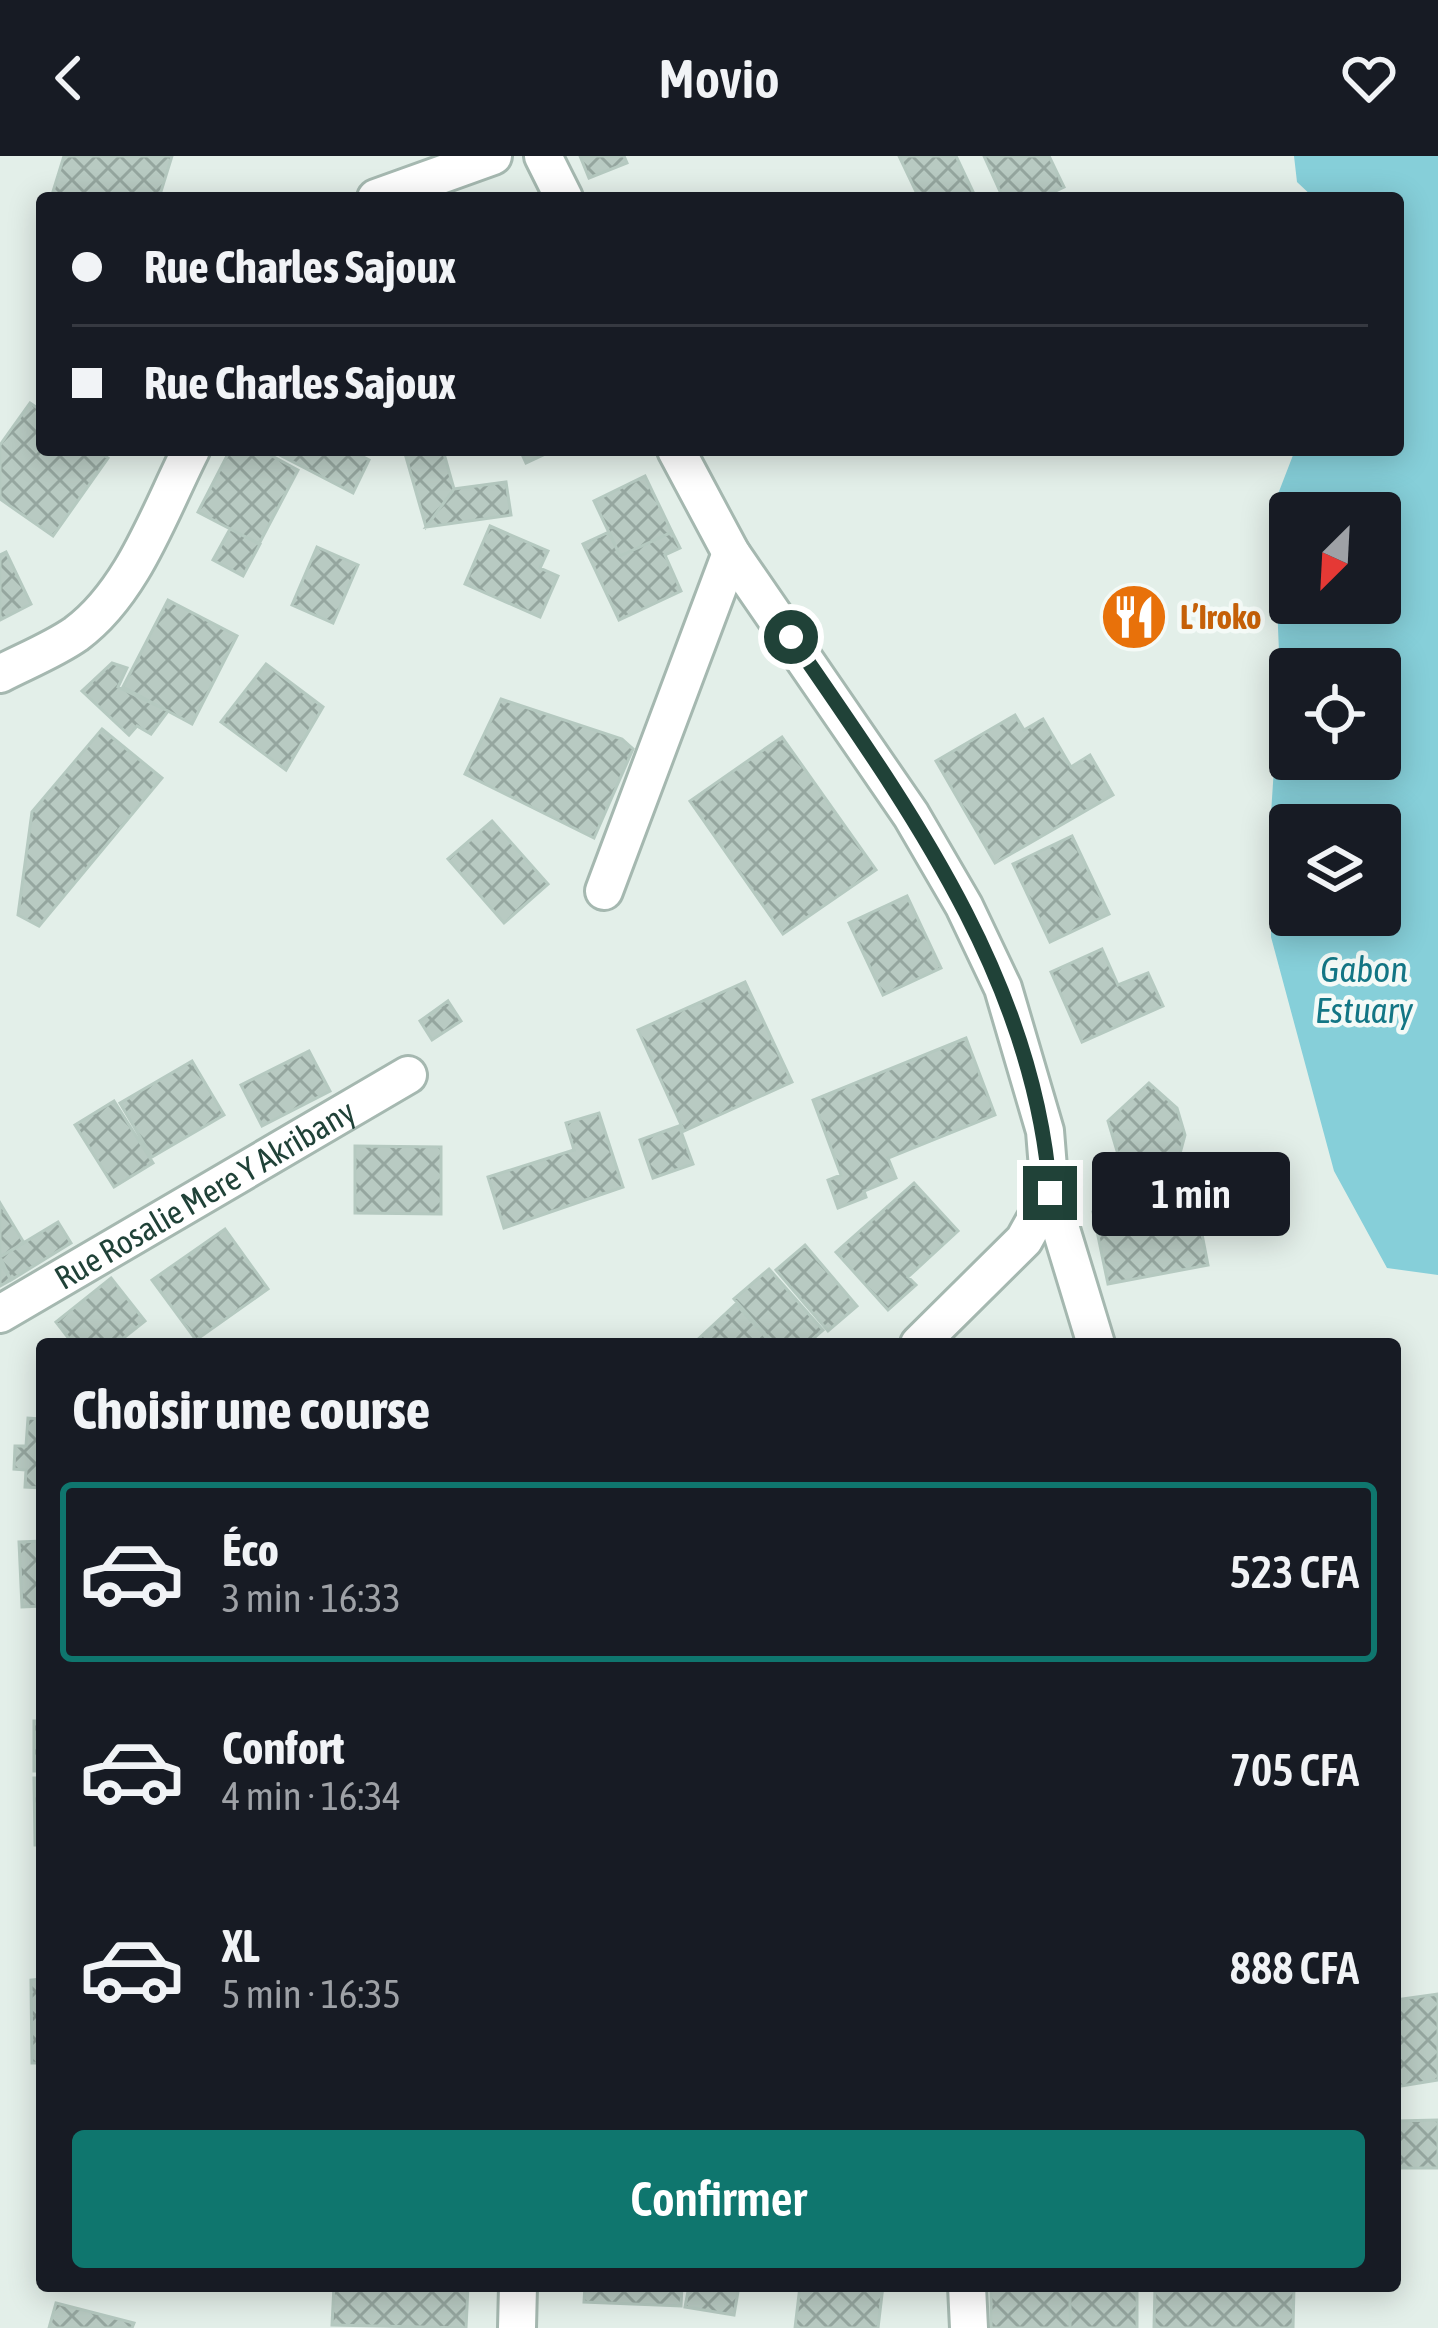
<!DOCTYPE html>
<html lang="fr">
<head>
<meta charset="utf-8">
<style>
	:root { --surface:#171b24; --page:#20242c; --text:#f1f3f6; --muted:#9ea1a6; --line:#363941; --accent:#0f766e }
	body { margin:0; font-family:"Asap Condensed",sans-serif; background:var(--page); color:var(--text); height:100vh; display:flex; flex-direction:column; font-size:45px; white-space:nowrap }
	* { box-sizing:border-box; margin:0 }
	p { font-size:39px; color:var(--muted) }
	.icon { flex:none; width:66px; height:66px; fill:none; stroke:currentColor; stroke-width:2; stroke-linecap:round; stroke-linejoin:round }
	.map { position:relative; flex:1; overflow:hidden }
	.panel { position:absolute; left:36px; top:1182px; width:1365px; height:954px; display:flex; flex-direction:column; background:var(--surface); border-radius:12px; box-shadow:0 6px 30px #0003 }
	.panel>* { flex:none }
	.guide { position:absolute; left:36px; top:36px; width:1368px; height:264px; border-radius:12px; box-shadow:0 6px 30px #0003; display:grid; align-content:center; height:264px; padding:0 36px; background:var(--surface) }
	.needle { width:78px; rotate:204deg }
	.buttons { position:absolute; left:1269px; top:336px; display:grid; gap:24px }
	.buttons a { display:grid; place-items:center; width:132px; height:132px; border-radius:12px; background:var(--surface); box-shadow:0 6px 30px #0003; font-size:60px }
	.end { position:absolute; width:54px; height:54px; margin:-27px; border:15px solid #204238; background:#fff; box-shadow:0 0 0 6px #fff }
	.from { border-radius:50% }
	.bubble { position:absolute; height:84px; border-radius:12px; background:var(--surface); box-shadow:0 6px 30px #0003; font-size:39px; font-weight:600; line-height:84px; text-align:center }
	.guide b { display:flex; align-items:center; gap:42px; height:114px; font-size:45px }
	.guide b+b { border-top:3px solid var(--line) }
	.guide i { width:30px; height:30px; background:var(--text) }
	ul { padding:0; list-style:none }
	li { display:flex; align-items:center; gap:36px; height:180px; margin:0 24px 18px; padding:0 12px; border:6px solid transparent; border-radius:12px }
	li div { flex:1 }
	li b { display:block; font-size:45px }
	li em { font-style:normal; font-weight:600 }
	li.active { border-color:var(--accent) }
	li>.icon { width:108px; height:108px; stroke-width:1.5 }
	h2 { padding:0 36px; font-size:54px; line-height:144px }
	.primary-button { display:flex; gap:24px; margin-top:auto; padding:24px 36px }
	.primary-button a { flex:1; height:138px; border-radius:12px; background:var(--accent); color:#fff; font-size:48px; font-weight:600; line-height:138px; text-align:center }
	header { display:flex; justify-content:space-between; align-items:center; height:156px; padding:0 36px; background:var(--surface); font-size:54px; font-weight:600 }
	.map>svg:first-child { display:block }
</style>
</head>
<body>
<header><svg class="icon" aria-label="back" viewBox="0 0 24 24"><path d="M15 5l-7 7 7 7"/></svg>Movio<svg class="icon" aria-label="heart" viewBox="0 0 24 24"><path d="M12 20l-8-8c-3-5 5-10 8-4 3-6 11-1 8 4z"/></svg></header>
<div class="map">
<svg width="1438" height="2172" viewBox="0 0 1438 2172">
	<defs>
		<pattern id="building-cross-hatch" width="8" height="8" patternUnits="userSpaceOnUse" patternTransform="scale(3)"><rect width="8" height="8" fill="#b8cac2"/><path d="M0 0l8 8M0 8l8-8" fill="none" stroke="#95a69f"/></pattern>
	</defs>
	<rect width="100%" height="100%" fill="#e3efe9"/>
	<!-- water -->
	<path fill="#86cfd9" fill-rule="evenodd" d="M1294 0H1438V1119L1387 1112 1334 1015 1271 781 1270 673 1280 520 1273 351 1295 294H1398V42H1314L1297 26ZM1290 357H1380V447H1290ZM1290 513H1380V603H1290ZM1290 669H1380V759H1290Z"/>
	<!-- building -->
	<path fill="url(#building-cross-hatch)" stroke="#b5c9c0" stroke-width="3" d="M64 0H172L159 42H51Z
		M580 0H624L627 7 589 22Z
		M899 0H956L976 42H919Z
		M984 0H1049L1064 31 1041 42H1003Z
		M30 247 42 255V294H97L108 302 53 380 0 343V289Z
		M230 294H261L298 314 259 388 198 356Z
		M270 294H350L369 304 353 337Z
		M404 294H443L454 333 426 371Z
		M520 294H554L526 307Z
		M645 320 672 376 620 400 594 345Z
		M506 326 511 359 426 371 454 333Z
		M490 370 548 395 540 412 558 420 540 461 465 428Z
		M230 373 260 388 243 420 213 404Z
		M609 376 620 400 672 376 680 392 665 399 681 435 619 464 583 388Z
		M317 391 358 409 333 467 292 449Z
		M6 396 31 448 0 464V399Z
		M168 444 237 480 192 568 123 531Z
		M112 507 127 512 118 531 168 555 151 578 137 570 129 579 82 535Z
		M266 508 323 551 286 614 221 566Z
		M501 543 622 583 633 593 594 682 465 618Z
		M1015 559 1024 574 1043 563 1071 611 1090 599 1113 639 995 707 936 605Z
		M102 573 162 622 39 770 18 759 32 656Z
		M782 581 876 714 783 778 690 645Z
		M492 665 548 728 504 767 448 703Z
		M1072 680 1109 758 1050 786 1013 708Z
		M907 740 941 812 883 839 849 767Z
		M1102 793 1118 829 1148 817 1163 850 1082 886 1051 816Z
		M745 826 792 926 684 975 638 874Z
		M448 845 461 865 432 884 420 865Z
		M966 882 995 959 888 1002 896 1022 864 1035 866 1041 838 1052 828 1024 841 1019 813 944Z
		M309 895 330 935 262 970 241 929Z
		M192 905 224 959 152 1001 120 947Z
		M1149 927 1177 952 1185 979 1178 1005 1146 1019 1120 1005 1108 965Z
		M114 945 153 1007 114 1031 75 969Z
		M599 957 623 1031 504 1072 488 1021 574 994 566 967Z
		M679 970 693 1008 653 1022 640 984Z
		M355 990 441 991V1058L355 1057Z
		M914 1027 958 1075 908 1121 916 1129 888 1154 836 1096Z
		M1151 1045 1157 1076 1200 1068 1208 1109 1108 1128 1093 1056Z
		M0 1047 24 1087 0 1101Z
		M58 1066 71 1087 11 1124 0 1101Z
		M225 1073 268 1133 196 1184 152 1124Z
		M805 1089 857 1150 828 1175 776 1114Z
		M0 1106 11 1124 0 1130Z
		M769 1113 823 1174 807 1188H774L734 1143Z
		M111 1122 145 1165 116 1188H73L56 1166Z
		M736 1148 772 1188H693Z
		M41 1249 42 1332 25 1331 26 1314 14 1313 15 1290H26L28 1262 41 1263Z
		M42 1385V1450L22 1451 19 1386Z
		M34 1565H42V1615H34Z
		M34 1622H42V1689H35Z
		M42 1823V1907H32L31 1824Z
		M1438 1838V1924L1395 1931V1844Z
		M1438 1964V2012H1398V1965Z
		M334 2130H468L466 2172 332 2169Z
		M585 2130H682L681 2150 584 2146Z
		M689 2130H739L734 2159 685 2151Z
		M800 2130H883L878 2172H795Z
		M991 2130H1070V2172H991Z
		M1070 2130H1137V2172H1070Z
		M1155 2130H1294L1293 2172H1154Z
		M56 2147 134 2167 132 2172H49Z"/>
	<g fill="none" stroke-linecap="round" stroke-linejoin="round">
		<defs>
			<g id="minor">
				<path d="M543 0 564 42"/>
				<path d="M376 42 493 0"/>
				<path d="M676 294 731 397 911 659 964 750 1003 832 1045 975 1050 1037 1096 1188"/>
				<path d="M0 518C25 505 53 494 76 478 133 436 160 355 191 294"/>
				<path d="M604 735 731 397"/>
				<path id="s1" d="M0 1158 408 919"/>
				<path d="M919 1188 1024 1084 1050 1037"/>
				<path d="M967 2130 969 2172"/>
				<path d="M517 2172 518 2130"/>
			</g>
		</defs>
		<!-- minor casing -->
		<use href="#minor" stroke="#a5b8b0" stroke-width="42"/>
		<!-- minor -->
		<use href="#minor" stroke="#fff" stroke-width="36"/>
	</g>
	<g fill="none" stroke-linecap="round" stroke-linejoin="round">
		<!-- route -->
		<path stroke="#204238" stroke-width="15" d="M791 481C908 651 1035 825 1050 1037"/>
	</g>
	<!-- icons -->
	<defs>
		<symbol id="restaurant-disc" viewBox="-11 -11 22 22"><circle r="9.5" fill="#e8710a" stroke="#f4faf7"/><path d="M-5-6h1v4h1v-4h1v4h1v-4h1v5L-1.5 .5V6h-2V.5L-5-1ZM5-6V6H3V1.5H1.5Q1.5-4 5-6Z" fill="#fff"/></symbol>
	</defs>
	<g fill-rule="evenodd">
		<use href="#restaurant-disc" x="1096" y="423" width="76" height="76"/>
	</g>
	<g text-anchor="middle" stroke-width="9" stroke-linejoin="round" paint-order="stroke">
		<!-- food labels -->
		<g font-size="33" font-weight="bold" fill="#c56008" stroke="#f4faf7" text-anchor="start">
			<text x="1180" y="473">L’Iroko</text>
		</g>
		<!-- street labels -->
		<g font-size="33" fill="#204238" stroke="#f4faf7">
			<text dy="12" stroke="none"><textPath href="#s1" startOffset="237">Rue Rosalie Mere Y Akribany</textPath></text>
		</g>
		<!-- water labels -->
		<g font-size="36" font-style="italic" fill="#137685" stroke="#f4faf7">
			<text x="1364" y="826">Gabon<tspan x="1364" dy="41">Estuary</tspan></text>
		</g>
	</g>
</svg>
<div class="buttons">
<a><svg class="needle" viewBox="-14 -14 28 28"><path d="M0-13l5 13h-10z" fill="#e53935"/><path d="M0 13l5-13h-10z" fill="#9ea1a6"/></svg></a>
<a><svg class="icon" aria-label="locate" viewBox="0 0 24 24"><circle cx="12" cy="12" r="6"/><path d="M12 2v4M12 18v4M2 12h4M18 12h4"/></svg></a>
<a><svg class="icon" aria-label="layers" viewBox="0 0 24 24"><path d="M12 4l9 5-9 5-9-5zM3 14l9 5 9-5"/></svg></a>
</div>
<i class="end from" style="left:791px;top:481px"></i>
<i class="end" style="left:1050px;top:1037px"></i>
<div class="bubble" style="left:1092px;top:996px;width:198px">1 min</div>
<div class="guide">
<b><i class="from"></i>Rue Charles Sajoux</b>
<b><i></i>Rue Charles Sajoux</b>
</div>
<section class="panel">
<h2>Choisir une course</h2>
<ul>
<li class="active"><svg class="icon" aria-label="car" viewBox="0 0 24 24"><path d="M5 17H2v-5l4-1 3-4h7l3 4 3 1v5h-3M9 17h6M6 11h13"/><circle cx="7" cy="17" r="2"/><circle cx="17" cy="17" r="2"/></svg><div><b>Éco</b><p>3 min · 16:33</p></div><em>523 CFA</em></li>
<li><svg class="icon" aria-label="car" viewBox="0 0 24 24"><path d="M5 17H2v-5l4-1 3-4h7l3 4 3 1v5h-3M9 17h6M6 11h13"/><circle cx="7" cy="17" r="2"/><circle cx="17" cy="17" r="2"/></svg><div><b>Confort</b><p>4 min · 16:34</p></div><em>705 CFA</em></li>
<li><svg class="icon" aria-label="car" viewBox="0 0 24 24"><path d="M5 17H2v-5l4-1 3-4h7l3 4 3 1v5h-3M9 17h6M6 11h13"/><circle cx="7" cy="17" r="2"/><circle cx="17" cy="17" r="2"/></svg><div><b>XL</b><p>5 min · 16:35</p></div><em>888 CFA</em></li>
</ul>
<div class="primary-button"><a>Confirmer</a></div>
</section>
</div>
</body>
</html>
